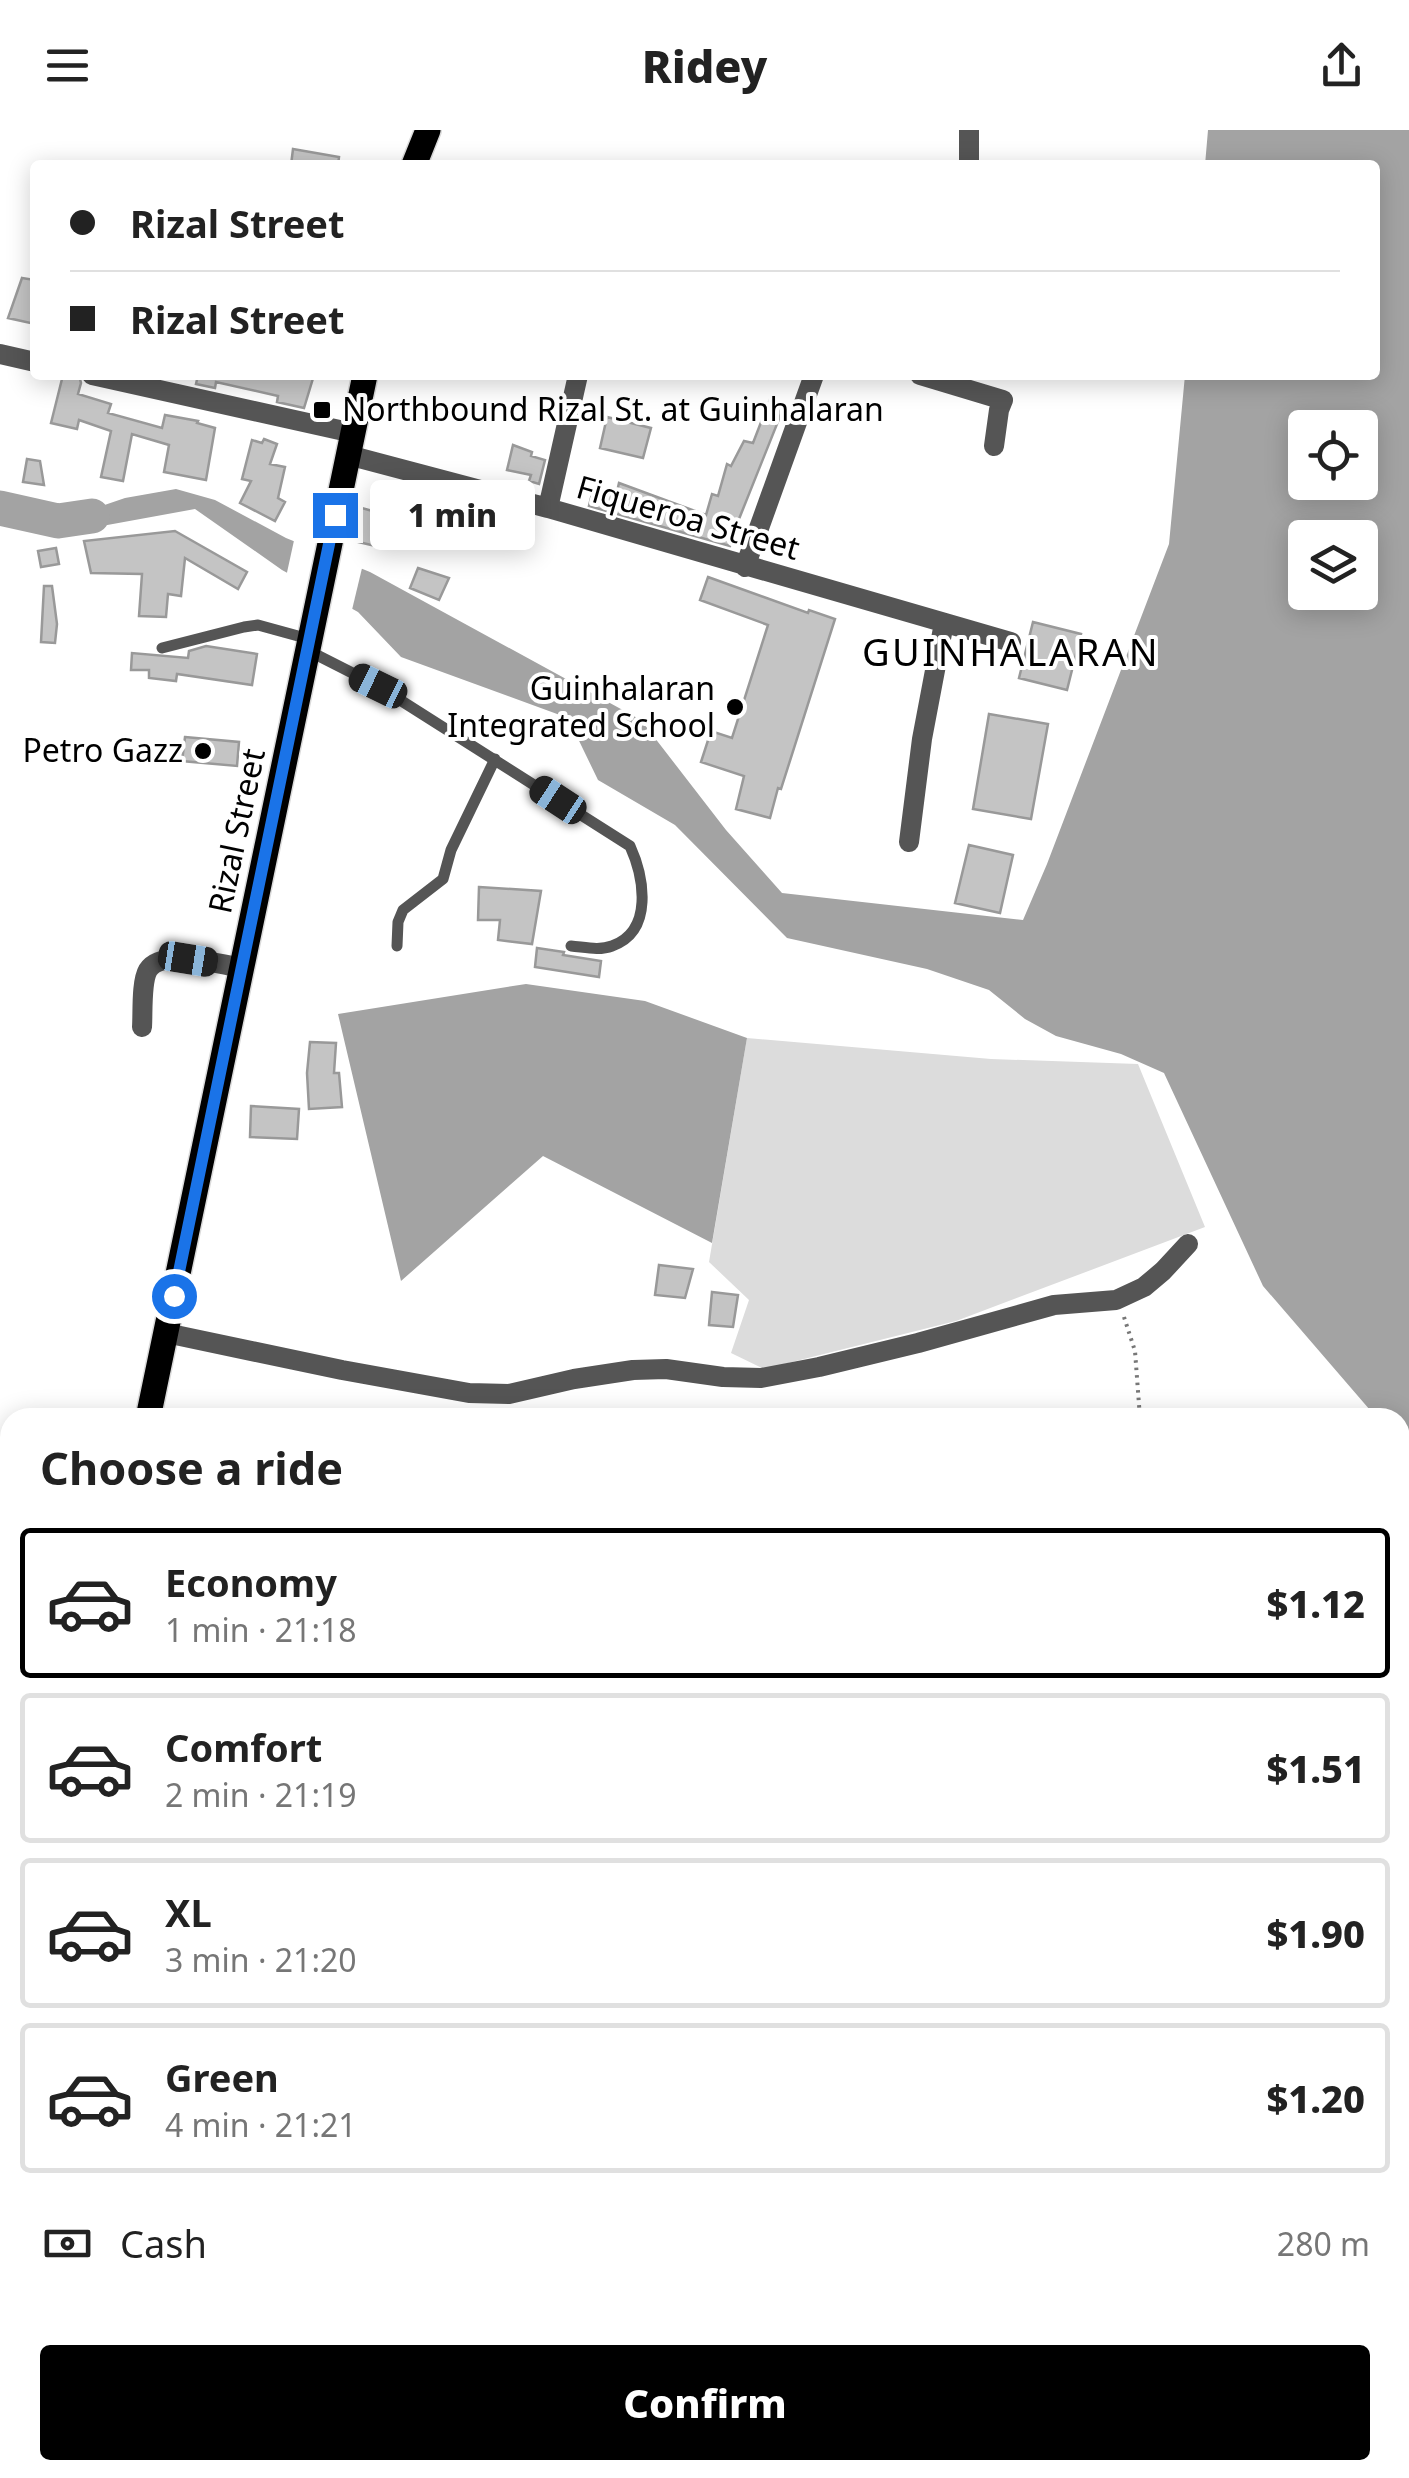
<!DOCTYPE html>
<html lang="en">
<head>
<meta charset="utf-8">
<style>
	:root { --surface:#fff; --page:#f2f2f2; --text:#222; --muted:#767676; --line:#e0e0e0; --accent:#000 }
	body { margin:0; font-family:"Noto Sans",sans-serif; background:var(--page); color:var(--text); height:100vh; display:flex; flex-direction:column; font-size:38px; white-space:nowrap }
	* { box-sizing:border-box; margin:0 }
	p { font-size:32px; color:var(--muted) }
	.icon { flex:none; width:55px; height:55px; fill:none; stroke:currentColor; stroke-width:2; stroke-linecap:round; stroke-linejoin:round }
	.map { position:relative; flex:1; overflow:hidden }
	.drawer { position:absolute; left:0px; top:1278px; width:1410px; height:1072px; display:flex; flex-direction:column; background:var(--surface); border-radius:30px 30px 0 0; box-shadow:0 5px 25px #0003 }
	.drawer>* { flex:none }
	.banner { position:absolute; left:30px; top:30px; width:1350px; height:220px; border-radius:10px; box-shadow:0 5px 25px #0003; display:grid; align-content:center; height:220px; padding:0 40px; background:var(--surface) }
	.tools { position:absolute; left:1288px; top:280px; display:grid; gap:20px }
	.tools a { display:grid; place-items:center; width:90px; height:90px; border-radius:10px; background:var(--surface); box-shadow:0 5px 25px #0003; font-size:50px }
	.end { position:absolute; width:45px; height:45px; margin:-22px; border:12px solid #1a73e8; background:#fff; box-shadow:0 0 0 5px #fff }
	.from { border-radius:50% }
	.bubble { position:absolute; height:70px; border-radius:10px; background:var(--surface); box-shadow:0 5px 25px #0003; font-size:32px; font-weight:800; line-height:70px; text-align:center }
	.car { position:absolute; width:30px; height:60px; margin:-30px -15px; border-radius:12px; box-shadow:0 0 8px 2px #0007; background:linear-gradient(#222 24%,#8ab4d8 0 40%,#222 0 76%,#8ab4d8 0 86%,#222 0) }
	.banner b { display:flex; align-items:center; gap:35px; height:95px; font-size:38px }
	.banner b+b { border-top:2px solid var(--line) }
	.banner i { width:25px; height:25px; background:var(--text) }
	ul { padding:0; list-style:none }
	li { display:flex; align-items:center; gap:30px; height:150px; margin:0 20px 15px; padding:0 20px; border:5px solid var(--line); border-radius:10px }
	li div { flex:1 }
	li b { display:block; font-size:38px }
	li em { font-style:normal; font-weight:800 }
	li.selected { border-color:var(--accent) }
	li>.icon { width:90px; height:90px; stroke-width:1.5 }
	h2 { padding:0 40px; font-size:45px; line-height:120px }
	.pay { display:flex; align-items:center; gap:25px; height:110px; padding:0 40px; font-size:38px }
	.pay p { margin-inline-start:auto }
	.action { display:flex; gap:20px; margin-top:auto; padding:20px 40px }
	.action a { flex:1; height:115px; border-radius:10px; background:var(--accent); color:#fff; font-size:40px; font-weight:800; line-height:115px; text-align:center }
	header { display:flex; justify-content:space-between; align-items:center; height:130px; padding:0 40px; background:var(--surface); font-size:45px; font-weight:800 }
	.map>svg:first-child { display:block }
</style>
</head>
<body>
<header><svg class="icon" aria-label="menu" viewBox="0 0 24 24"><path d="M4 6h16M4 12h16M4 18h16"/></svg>Ridey<svg class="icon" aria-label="share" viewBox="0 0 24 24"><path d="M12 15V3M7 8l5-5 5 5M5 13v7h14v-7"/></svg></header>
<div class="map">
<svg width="1409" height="2348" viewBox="0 0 1409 2348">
	<rect width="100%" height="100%" fill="#fff"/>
	<!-- green -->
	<path fill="#dcdcdc" d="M747 908 991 929 1138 934 1205 1097 956 1191 764 1239 731 1223 749 1170 709 1132Z"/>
	<!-- water -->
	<path fill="#a3a3a3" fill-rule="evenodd" d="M1208 0H1409V1324L1400 1314V1288L1376 1287 1263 1156 1164 943 1121 924 1056 906 1025 889 989 860 927 839 787 808 675 695 598 650 568 588 401 527 358 482 282 440 195 379 80 400 45 395 47 385 87 381 125 368 176 359 215 370 286 408 370 442 641 590 726 700 782 763 1023 790 1047 734 1169 414 1185 245H1375V35H1205ZM1305 298H1360V352H1305ZM1305 408H1360V462H1305Z
		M526 854 645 871 747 908 712 1113 543 1026 401 1151 338 884Z"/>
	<!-- pier -->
	<path fill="#fff" d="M295 406 363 434 351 484 286 447Z"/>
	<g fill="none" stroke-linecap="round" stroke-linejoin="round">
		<!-- river -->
		<path stroke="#a3a3a3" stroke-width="35" d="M0 378 58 391 92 386
			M1400 1682 1409 1690
			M0 1891H10"/>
	</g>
	<!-- building -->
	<path fill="#c4c4c4" stroke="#999" stroke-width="2.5" d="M293 19 339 27 338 35H291Z
		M22 148 35 150V194L8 188Z
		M63 245H79L81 253 78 264 111 274 108 283 162 298 165 285 198 291 197 293 215 298 206 350 164 342 169 315 132 304 123 351 101 347 111 301 79 290 77 299 51 293Z
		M198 245H314L304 278 277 272 278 266 216 252 215 258 196 254Z
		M770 269 785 274 735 399 737 400 730 416 589 376 593 360 616 366 619 353 706 385 712 364 718 366 727 334 731 336 744 311 753 313Z
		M607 287 651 298 643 328 600 318Z
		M264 309 277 314 270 334 285 337 278 368 285 372 275 391 240 373 251 351 242 349 252 310 262 313Z
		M513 315 532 322 531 326 545 330 539 354 529 351 531 345 507 340Z
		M27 329 40 331 44 355 23 352Z
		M358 377 391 386 380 417 354 411Z
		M175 401 247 442 238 459 185 428 181 466 168 464 166 487 139 486 142 444 91 443 84 411Z
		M56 418 59 434 41 437 38 421Z
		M418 438 449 448 439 470 410 458Z
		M708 447 808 483 809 480 835 489 781 659 778 658 770 688 736 679 744 646 701 632 711 601 732 608 768 495 700 470Z
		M44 456H52L57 494 55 513 41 512Z
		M1033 492 1081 504 1067 560 1019 548Z
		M206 516 257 524 252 555 177 544 176 551 149 548V540H131L132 523 188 528 189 521Z
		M989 584 1048 594 1031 689 973 679Z
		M185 607 239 612 237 636 182 631Z
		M969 715 1013 725 1000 783 955 773Z
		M479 757 541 761 532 814 498 810 500 790H478Z
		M537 818 564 822 563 825 601 831 599 847 535 837Z
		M310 912 336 913 334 943H339L342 977 309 979 307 943Z
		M251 976 299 979 297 1009 250 1007Z
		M659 1135 693 1139 685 1168 655 1165Z
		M712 1162 738 1165 733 1197 709 1195Z"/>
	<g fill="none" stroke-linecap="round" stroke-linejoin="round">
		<defs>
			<path id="primary" d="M414 35 428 0
				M148 1288 365 245
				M0 2042 10 1993"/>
		</defs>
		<!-- primary casing -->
		<use href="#primary" stroke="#dbdbdb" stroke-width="28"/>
		<!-- path -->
		<path stroke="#777" stroke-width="4" stroke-dasharray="2.5 5" stroke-linecap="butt" d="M1124 1187 1135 1221 1140 1288
			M1400 1674 1409 1675
			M1400 1822 1409 1823"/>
		<!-- lane -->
		<path stroke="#555" stroke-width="11" d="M162 518 244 497 258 495 309 509
			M307 520 378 556 630 716C644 747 654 801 612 816 599 821 584 817 571 816
			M397 816 398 792 403 780 443 749 451 720 495 629"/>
		<!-- street -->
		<path stroke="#555" stroke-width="20" d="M969 0V35
			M0 224 35 232
			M92 245 353 303
			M920 245 1003 270 999 280 994 316
			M348 325 548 378 1011 512
			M548 378 578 245
			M745 437 814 245
			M909 712 922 609 944 493
			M142 897C143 883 141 852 148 840 162 818 220 834 242 838
			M166 1203 342 1240 469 1263 509 1264 574 1249 633 1240 666 1239 723 1247 761 1248 819 1237 918 1213 1054 1175 1116 1170 1144 1157 1163 1141 1188 1114
			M0 1360 10 1369
			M0 1871 10 1868
			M0 2171 10 2172
			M1004 2340V2348
			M202 2348 204 2340
			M426 2348 427 2340"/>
		<!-- secondary -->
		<path stroke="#222" stroke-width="20" d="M0 1511 10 1512"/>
		<!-- primary -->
		<use href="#primary" stroke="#000" stroke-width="25"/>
	</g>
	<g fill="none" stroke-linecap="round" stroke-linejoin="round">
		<!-- route -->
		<path stroke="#1a73e8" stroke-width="12" d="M174 1166 335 385"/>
	</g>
	<!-- markers -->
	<g fill="#000" stroke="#fff" stroke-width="4">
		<rect x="312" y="270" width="20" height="20" rx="5"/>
		<circle cx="735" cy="577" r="10"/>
		<circle cx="203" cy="621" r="10"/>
	</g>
	<g text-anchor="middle" stroke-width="8" stroke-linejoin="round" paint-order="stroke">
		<!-- poi labels -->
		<g font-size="32" fill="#000" stroke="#fff" text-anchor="end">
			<text x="342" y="291" text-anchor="start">Northbound Rizal St. at Guinhalaran</text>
			<text x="715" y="570">Guinhalaran<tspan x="715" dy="37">Integrated School</tspan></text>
			<text x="183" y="632">Petro Gazz</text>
		</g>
		<!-- street labels -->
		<g font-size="32" fill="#000" stroke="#fff">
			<text transform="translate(688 388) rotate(16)" y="11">Fiqueroa Street</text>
			<text transform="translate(237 701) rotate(-78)" y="11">Rizal Street</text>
		</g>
		<!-- quarter labels -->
		<g font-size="38" letter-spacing="2.5" fill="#000" stroke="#fff">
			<text x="1011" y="536">GUINHALARAN</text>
		</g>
	</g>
</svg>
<div class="tools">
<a><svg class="icon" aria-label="locate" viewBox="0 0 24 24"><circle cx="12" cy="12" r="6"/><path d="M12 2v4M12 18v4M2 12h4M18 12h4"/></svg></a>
<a><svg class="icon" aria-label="layers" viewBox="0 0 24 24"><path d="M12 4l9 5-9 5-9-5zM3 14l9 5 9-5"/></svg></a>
</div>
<i class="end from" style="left:174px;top:1166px"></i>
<i class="end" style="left:335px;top:385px"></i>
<div class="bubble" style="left:370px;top:350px;width:165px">1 min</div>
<i class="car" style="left:378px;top:556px;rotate:296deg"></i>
<i class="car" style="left:558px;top:670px;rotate:303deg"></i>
<i class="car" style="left:188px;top:829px;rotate:99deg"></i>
<div class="banner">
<b><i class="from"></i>Rizal Street</b>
<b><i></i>Rizal Street</b>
</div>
<section class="drawer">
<h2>Choose a ride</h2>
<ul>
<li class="selected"><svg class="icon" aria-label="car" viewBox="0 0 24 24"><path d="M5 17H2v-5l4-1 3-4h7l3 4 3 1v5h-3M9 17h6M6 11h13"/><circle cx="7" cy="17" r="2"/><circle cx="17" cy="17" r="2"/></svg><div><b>Economy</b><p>1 min · 21:18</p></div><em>$1.12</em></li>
<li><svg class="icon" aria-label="car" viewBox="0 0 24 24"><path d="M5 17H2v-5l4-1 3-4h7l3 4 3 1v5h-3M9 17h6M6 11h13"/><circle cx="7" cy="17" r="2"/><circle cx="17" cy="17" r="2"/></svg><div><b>Comfort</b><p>2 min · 21:19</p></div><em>$1.51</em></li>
<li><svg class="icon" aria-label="car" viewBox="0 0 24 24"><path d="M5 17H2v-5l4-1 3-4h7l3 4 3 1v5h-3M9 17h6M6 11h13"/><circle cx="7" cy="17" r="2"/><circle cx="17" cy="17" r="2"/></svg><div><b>XL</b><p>3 min · 21:20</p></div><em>$1.90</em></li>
<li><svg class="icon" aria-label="car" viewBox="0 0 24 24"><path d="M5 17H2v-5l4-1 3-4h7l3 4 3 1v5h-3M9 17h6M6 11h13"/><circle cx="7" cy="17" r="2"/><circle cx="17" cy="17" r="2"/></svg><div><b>Green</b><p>4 min · 21:21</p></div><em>$1.20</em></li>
</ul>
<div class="pay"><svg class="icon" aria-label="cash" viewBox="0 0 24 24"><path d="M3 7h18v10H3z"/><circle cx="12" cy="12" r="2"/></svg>Cash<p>280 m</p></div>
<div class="action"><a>Confirm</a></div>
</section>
</div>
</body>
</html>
